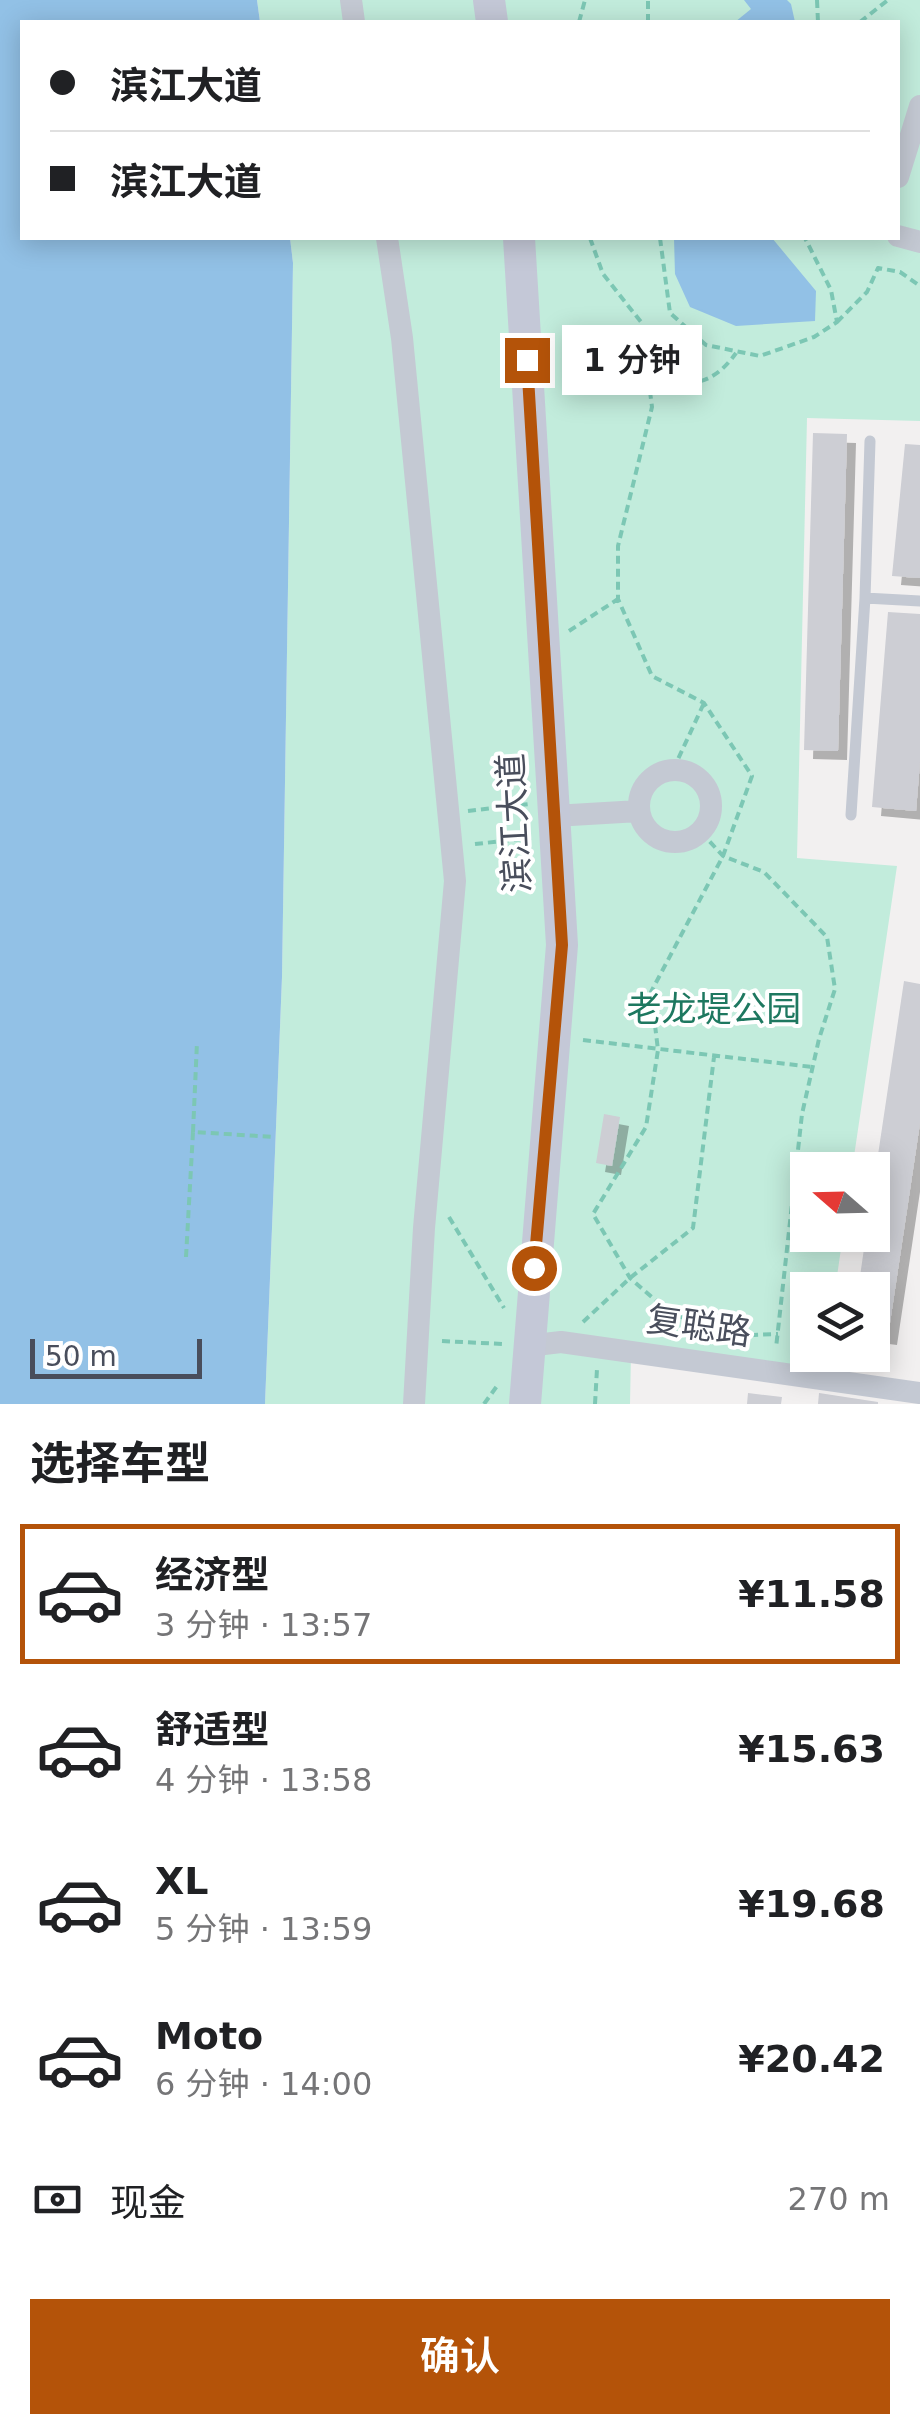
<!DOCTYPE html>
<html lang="zh">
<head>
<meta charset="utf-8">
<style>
	:root { --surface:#fff; --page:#f6f6f6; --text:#202124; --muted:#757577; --line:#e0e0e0; --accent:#b45309 }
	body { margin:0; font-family:"DejaVu Sans","Noto Sans SC",sans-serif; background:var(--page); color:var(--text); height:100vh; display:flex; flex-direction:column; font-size:38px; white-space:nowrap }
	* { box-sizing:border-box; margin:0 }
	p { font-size:32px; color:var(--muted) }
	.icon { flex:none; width:55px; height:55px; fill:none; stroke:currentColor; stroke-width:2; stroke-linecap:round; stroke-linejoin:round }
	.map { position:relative; height:1404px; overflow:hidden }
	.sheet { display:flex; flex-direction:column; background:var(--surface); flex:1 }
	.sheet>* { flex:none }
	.banner { position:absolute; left:20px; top:20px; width:880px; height:220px; border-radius:0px; box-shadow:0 5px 25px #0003; display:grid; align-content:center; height:220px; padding:0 30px; background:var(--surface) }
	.needle { width:65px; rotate:290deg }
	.fabs { position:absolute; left:790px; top:1152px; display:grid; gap:20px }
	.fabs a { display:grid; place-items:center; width:100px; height:100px; border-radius:0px; background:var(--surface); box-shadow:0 5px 25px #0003; font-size:50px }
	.scale { position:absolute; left:30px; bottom:25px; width:172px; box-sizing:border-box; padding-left:10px; border:5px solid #494e5c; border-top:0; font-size:28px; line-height:35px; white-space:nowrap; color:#494e5c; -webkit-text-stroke:8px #fff; paint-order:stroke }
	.end { position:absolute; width:45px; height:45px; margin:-22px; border:12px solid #b45309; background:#fff; box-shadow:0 0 0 5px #fff }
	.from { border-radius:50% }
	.bubble { position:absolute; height:70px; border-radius:0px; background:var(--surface); box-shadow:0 5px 25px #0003; font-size:32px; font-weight:600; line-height:70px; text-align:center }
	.banner b { display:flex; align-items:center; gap:35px; height:95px; font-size:38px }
	.banner b+b { border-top:2px solid var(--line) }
	.banner i { width:25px; height:25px; background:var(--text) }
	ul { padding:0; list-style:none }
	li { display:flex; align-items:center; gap:30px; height:140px; margin:0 20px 15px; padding:0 10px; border:5px solid transparent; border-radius:0px }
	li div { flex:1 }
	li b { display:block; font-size:38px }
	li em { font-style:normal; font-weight:600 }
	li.current { border-color:var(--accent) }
	li>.icon { width:90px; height:90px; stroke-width:1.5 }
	h2 { padding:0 30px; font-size:45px; line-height:120px }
	.pay { display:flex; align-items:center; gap:25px; height:110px; padding:0 30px; font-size:38px }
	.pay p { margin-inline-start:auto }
	.primary-button { display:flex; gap:20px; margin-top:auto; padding:20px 30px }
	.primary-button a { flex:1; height:115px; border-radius:0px; background:var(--accent); color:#fff; font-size:40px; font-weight:600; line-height:115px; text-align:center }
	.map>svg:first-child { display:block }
</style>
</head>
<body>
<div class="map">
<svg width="920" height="1404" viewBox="0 0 920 1404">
	<defs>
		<filter id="shadow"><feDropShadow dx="9" dy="9" stdDeviation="0" flood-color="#0004"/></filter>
	</defs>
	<rect width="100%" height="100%" fill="#f2f0f0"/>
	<!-- green -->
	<path fill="#c2ecdc" d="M257 0H920V421L807 418 797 858 897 866 852 1170H808V1235H843L835 1290H808V1355H825L822 1379 631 1352 630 1404H265L282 977 293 263 290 238H519L520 243 536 238H898V22H260Z"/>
	<!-- water -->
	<path fill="#92c1e6" d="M0 0H257L260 22H22V238H290L293 263 282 977 265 1404H0Z
		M744 0H787L791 4 795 22H735L751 9Z
		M674 238H772L816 291 815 321 736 326 690 307 675 274Z"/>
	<!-- building -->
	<path fill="#cdced4" filter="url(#shadow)" d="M813 433 847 434 838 751 804 750Z
		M905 444 920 445V578L892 576Z
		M888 612 920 614V762L916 811 872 807Z
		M904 981 920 984V1123L888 1336 872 1334V1290H858L866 1235H872V1195Z
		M604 1114 620 1117 612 1166 596 1163Z
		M748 1393 782 1397 781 1404H747Z
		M819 1393 878 1402V1404H818Z"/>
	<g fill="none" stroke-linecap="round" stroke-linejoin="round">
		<!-- path -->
		<path stroke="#7cc7b4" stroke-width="4" stroke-dasharray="8 5" stroke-linecap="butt" d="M817 0 818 22
			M579 22 585 0
			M648 22V0
			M860 22 888 0
			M590 238 603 274 641 322 652 407 618 546V599L652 676 704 703 752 776 723 856 651 992 658 1050 646 1127 593 1214 630 1278 669 1312 729 1336 778 1334
			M660 238 670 313 706 345 760 356 814 337 837 322 831 290 805 238
			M837 322 867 292 878 268 900 272 920 286
			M649 379C688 386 711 388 736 353
			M569 631 618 599
			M673 770 704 703
			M468 811 529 804
			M701 832 723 856 764 872 827 937 835 989 819 1039 802 1114 776 1348
			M475 844 531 838
			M583 1040 812 1067
			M193 1132 197 1042
			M449 1217 504 1308
			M186 1257 193 1132 275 1137
			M583 1322 630 1278 693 1228 714 1057
			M442 1341 502 1344
			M484 1404 497 1386
			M595 1404 597 1369"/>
		<!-- lane -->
		<path stroke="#c4c9d3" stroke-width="11" d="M865 598 870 441
			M851 815 865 598 920 601"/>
		<!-- street -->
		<path stroke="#c4c9d3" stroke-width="22" d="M351 0 354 22
			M898 177 920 106
			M898 236 920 242
			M387 238 402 338 455 881 424 1228 414 1404
			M639 806a36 36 0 1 1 72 0a36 36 0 1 1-72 0Z
			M554 816 639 811
			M527 1346 561 1342 920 1393"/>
		<!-- secondary -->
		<path stroke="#c4c8d7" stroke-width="32" d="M489 0 492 22
			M519 238 562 945 525 1404"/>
	</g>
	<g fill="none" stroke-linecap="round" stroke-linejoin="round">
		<!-- route -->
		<path stroke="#b45309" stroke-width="12" d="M527 360 562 945 534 1268"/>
	</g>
	<g text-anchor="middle" stroke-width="8" stroke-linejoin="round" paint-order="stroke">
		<!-- street labels -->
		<g font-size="35" fill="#494e5c" stroke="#fff">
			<text transform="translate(514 823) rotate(-93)" y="12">滨江大道</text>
			<text transform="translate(699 1326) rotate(8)" y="12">复聪路</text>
		</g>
		<!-- park labels -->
		<g font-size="35" fill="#1e7860" stroke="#fff">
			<text x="714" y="1021">老龙堤公园</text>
		</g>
	</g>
</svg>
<div class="fabs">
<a><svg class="needle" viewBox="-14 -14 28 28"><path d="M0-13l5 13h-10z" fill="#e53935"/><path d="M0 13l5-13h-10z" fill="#757577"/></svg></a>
<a><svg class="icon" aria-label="layers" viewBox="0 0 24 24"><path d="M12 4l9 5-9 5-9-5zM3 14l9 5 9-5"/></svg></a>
</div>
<div class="scale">50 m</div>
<i class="end from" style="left:534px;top:1268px"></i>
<i class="end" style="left:527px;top:360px"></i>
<div class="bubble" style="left:562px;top:325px;width:140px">1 分钟</div>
<div class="banner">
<b><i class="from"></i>滨江大道</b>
<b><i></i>滨江大道</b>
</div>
</div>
<section class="sheet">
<h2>选择车型</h2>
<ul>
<li class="current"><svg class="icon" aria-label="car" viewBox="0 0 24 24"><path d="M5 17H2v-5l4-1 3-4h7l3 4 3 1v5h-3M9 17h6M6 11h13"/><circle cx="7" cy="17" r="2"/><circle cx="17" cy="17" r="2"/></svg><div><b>经济型</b><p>3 分钟 · 13:57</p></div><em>¥11.58</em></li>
<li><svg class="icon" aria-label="car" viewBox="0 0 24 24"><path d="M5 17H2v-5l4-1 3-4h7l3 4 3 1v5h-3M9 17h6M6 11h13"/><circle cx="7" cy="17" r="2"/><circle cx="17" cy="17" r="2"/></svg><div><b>舒适型</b><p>4 分钟 · 13:58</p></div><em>¥15.63</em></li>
<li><svg class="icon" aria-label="car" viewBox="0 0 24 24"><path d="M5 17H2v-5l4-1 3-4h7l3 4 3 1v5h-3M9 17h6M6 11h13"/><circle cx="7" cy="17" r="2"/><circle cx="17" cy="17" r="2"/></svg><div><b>XL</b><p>5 分钟 · 13:59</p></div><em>¥19.68</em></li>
<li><svg class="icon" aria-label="car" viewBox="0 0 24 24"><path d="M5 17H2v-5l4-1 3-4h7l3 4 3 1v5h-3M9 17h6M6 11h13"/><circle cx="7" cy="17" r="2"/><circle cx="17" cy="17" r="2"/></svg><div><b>Moto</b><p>6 分钟 · 14:00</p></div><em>¥20.42</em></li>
</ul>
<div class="pay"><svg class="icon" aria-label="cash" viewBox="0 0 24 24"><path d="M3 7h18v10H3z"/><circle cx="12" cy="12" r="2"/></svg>现金<p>270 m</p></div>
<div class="primary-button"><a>确认</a></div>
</section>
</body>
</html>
